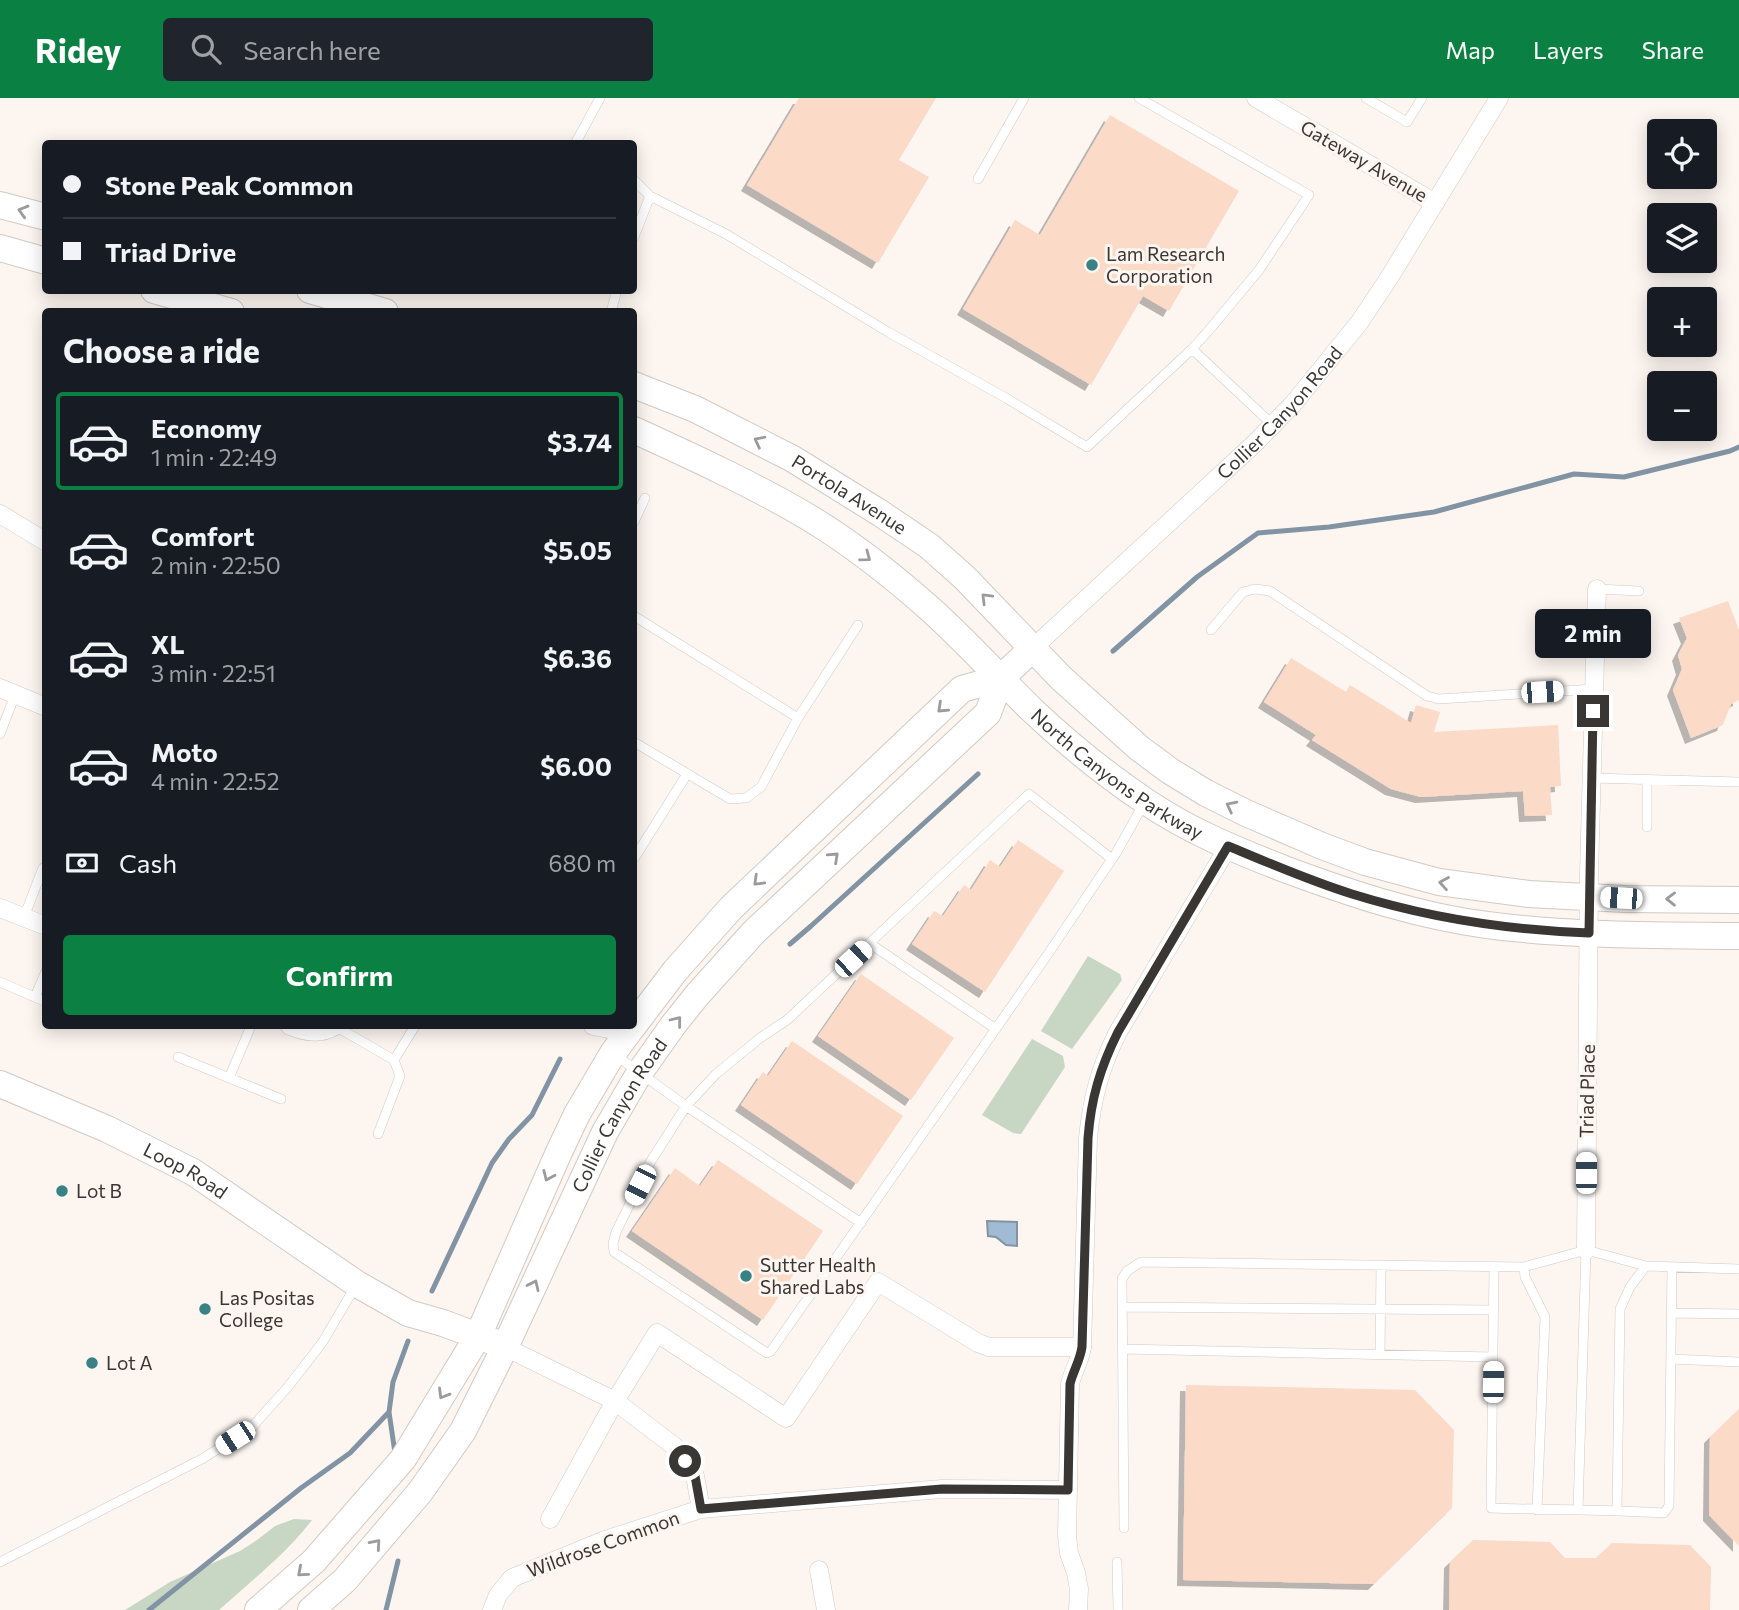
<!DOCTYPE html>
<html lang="en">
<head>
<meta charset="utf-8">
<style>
	:root { --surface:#171b24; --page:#20242c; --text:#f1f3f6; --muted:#9ea1a6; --line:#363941; --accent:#0b8043 }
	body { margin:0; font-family:Commissioner,sans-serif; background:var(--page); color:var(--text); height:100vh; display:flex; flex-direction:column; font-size:26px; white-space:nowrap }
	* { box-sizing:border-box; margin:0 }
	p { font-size:23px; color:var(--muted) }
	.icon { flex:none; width:38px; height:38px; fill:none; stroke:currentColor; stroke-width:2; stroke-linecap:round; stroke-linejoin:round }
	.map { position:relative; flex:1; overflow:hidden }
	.panel { position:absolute; left:42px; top:210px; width:595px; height:721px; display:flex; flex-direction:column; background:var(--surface); border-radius:7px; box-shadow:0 4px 18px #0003 }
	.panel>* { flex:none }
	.hud { position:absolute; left:42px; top:42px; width:595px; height:154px; border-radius:7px; box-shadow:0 4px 18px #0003; display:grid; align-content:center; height:154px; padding:0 21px; background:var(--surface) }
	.tools { position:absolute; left:1647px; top:21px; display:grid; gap:14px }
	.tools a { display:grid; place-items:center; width:70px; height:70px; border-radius:7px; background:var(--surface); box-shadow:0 4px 18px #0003; font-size:35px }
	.end { position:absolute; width:32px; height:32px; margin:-16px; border:9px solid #393634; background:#fff; box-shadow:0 0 0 4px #fff }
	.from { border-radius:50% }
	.bubble { position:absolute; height:49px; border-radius:7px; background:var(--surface); box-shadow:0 4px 18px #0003; font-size:23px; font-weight:700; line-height:49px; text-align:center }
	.car { position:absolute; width:21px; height:42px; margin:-21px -10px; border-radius:9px; box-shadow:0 0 5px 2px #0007; background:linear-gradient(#fff 24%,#345 0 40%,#fff 0 76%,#345 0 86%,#fff 0) }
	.hud b { display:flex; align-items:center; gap:24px; height:66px; font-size:26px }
	.hud b+b { border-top:2px solid var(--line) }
	.hud i { width:18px; height:18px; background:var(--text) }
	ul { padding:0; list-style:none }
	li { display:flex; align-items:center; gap:21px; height:98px; margin:0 14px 10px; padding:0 7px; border:4px solid transparent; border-radius:7px }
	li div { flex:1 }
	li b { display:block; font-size:26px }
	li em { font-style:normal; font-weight:700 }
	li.on { border-color:var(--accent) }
	li>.icon { width:63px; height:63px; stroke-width:1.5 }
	h2 { padding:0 21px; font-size:32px; line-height:84px }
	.pay { display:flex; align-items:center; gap:18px; height:77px; padding:0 21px; font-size:26px }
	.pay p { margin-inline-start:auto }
	.action { display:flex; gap:14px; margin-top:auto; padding:14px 21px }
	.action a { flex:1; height:80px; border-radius:7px; background:var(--accent); color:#fff; font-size:28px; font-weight:700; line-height:80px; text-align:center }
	header { display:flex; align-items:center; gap:42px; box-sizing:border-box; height:98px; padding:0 35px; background:var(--accent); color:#fff }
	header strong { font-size:33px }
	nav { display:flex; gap:38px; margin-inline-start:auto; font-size:24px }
	.search { width:490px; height:63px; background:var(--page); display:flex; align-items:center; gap:18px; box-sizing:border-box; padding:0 24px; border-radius:7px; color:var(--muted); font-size:26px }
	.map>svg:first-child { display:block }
</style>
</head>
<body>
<header>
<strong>Ridey</strong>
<div class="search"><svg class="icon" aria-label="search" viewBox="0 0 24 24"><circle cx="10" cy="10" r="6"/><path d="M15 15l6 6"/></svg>Search here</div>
<nav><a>Map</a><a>Layers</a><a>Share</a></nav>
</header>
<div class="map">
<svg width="1739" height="1512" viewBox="0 0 1739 1512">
	<defs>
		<filter id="shadow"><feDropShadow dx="-6" dy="6" stdDeviation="0" flood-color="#0004"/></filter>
	</defs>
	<rect width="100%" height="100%" fill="#fcf5f0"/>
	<!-- green -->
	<path fill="#c8d7c4" d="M1088 858 1120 876 1122 882 1072 951 1041 933Z
		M1032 941 1063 958 1065 969 1021 1036 1013 1035 982 1017Z
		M294 1421 312 1422C286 1456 251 1483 219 1512H125L170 1484 240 1453 257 1442 275 1428Z"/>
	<!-- water -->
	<path fill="#a2bbd4" stroke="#8293a4" stroke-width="2" d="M987 1123 1017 1124V1148L1006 1147 996 1139 988 1138Z"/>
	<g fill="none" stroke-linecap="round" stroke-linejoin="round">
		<!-- stream -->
		<path stroke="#8293a4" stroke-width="5" d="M1113 553 1197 479 1258 435 1329 429 1434 414 1574 376 1624 379 1730 353 1739 349
			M790 846 811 828 978 676
			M432 1193 492 1065 509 1041 532 1017 560 961
			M395 1355 389 1314 393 1284 408 1243
			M149 1512 301 1390 350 1355 389 1314
			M386 1512 398 1463"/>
	</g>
	<!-- building -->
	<path fill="#fbdac7" filter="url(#shadow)" d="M799 0H936L899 62 929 79 878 165 747 87Z
		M1110 17 1239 93 1169 213 1143 198 1091 287 963 211 1015 122 1040 137Z
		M1728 503 1739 532V602L1731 606 1723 627 1691 640 1673 592 1682 571 1678 557 1687 540 1679 520Z
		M1291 560 1346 594 1350 587 1411 625 1416 607 1440 614 1434 634 1558 627 1561 688 1550 689 1552 717 1525 718 1523 693 1421 699 1391 691 1312 642 1316 637 1264 604Z
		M1018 742 1064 773 985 894 912 846 934 813 943 818 964 787 971 792 990 762 1000 769Z
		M861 876 954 940 911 1002 818 938Z
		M792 943 903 1018 857 1086 741 1007 763 974 768 978Z
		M718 1062 823 1133 763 1222 632 1133 675 1070 700 1088Z
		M1186 1287 1415 1292 1454 1332 1452 1410 1374 1486 1183 1482Z
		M1739 1311V1448L1709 1417 1710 1339Z
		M1473 1442 1550 1444 1565 1460H1596L1612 1445 1690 1447 1711 1469 1710 1512H1449L1450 1464Z"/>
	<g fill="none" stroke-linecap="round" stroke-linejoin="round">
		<defs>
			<path id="lane" d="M1366 0 1407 24 1422 0
				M575 46 600 0
				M978 81 1024 0
				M634 82 650 98 726 136 888 234 1006 300 1087 349 1192 251 1210 231 1259 172 1309 97 1139 0
				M634 139 650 98
				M611 214 617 192
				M1192 251 1273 327
				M634 424 645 400
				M1597 491 1639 493
				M634 518 798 620 761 689 746 700 730 701 634 644
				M1211 532 1243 494 1255 491 1270 493 1427 598 1439 601 1594 591
				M798 620 858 527
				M0 636 15 597
				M1591 680 1739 684
				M1647 729V682
				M635 759 687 676
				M1112 761 1029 696 787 922 760 940 716 976 686 1008 651 1063 616 1134 613 1146 614 1154 767 1255 771 1253 1048 856 1112 761 1115 757 1143 707
				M24 819 43 770
				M869 845 996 931
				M0 884 46 904
				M35 899 46 873
				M335 928 394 962 400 978 378 1036
				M614 956 686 1008 861 1125
				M178 959 281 1001
				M394 962 415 928
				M229 980 251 928
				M1494 1169 1491 1410C1549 1412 1607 1411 1664 1415L1669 1408 1672 1169
				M1524 1169 1525 1179 1545 1219 1537 1412
				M1122 1209 1494 1212
				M1671 1215 1739 1216
				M1123 1251 1493 1259
				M1380 1256 1381 1167
				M1671 1261 1739 1264
				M1578 1412 1586 1152
				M1617 1412 1620 1211 1630 1189 1646 1168
				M1124 1430 1122 1181 1127 1173 1141 1164 1524 1169 1586 1152 1646 1168 1739 1171
				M0 1464 202 1361 252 1329 287 1290 322 1245 355 1189
				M1117 1464 1118 1512"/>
			<g id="street">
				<path d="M1256 0 1435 105"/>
				<path d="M0 416 46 444"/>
				<path id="s1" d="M1033 550 1254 346 1293 306 1359 225 1389 180 1499 0"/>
				<path d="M0 590 46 609"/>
				<path d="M0 810 46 828"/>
				<path d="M290 928C306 934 320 937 335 928"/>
				<path d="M593 928 614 932 631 930"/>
				<path d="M1586 1152 1589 775 1597 491"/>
				<path d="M505 1249 615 1303 674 1348 695 1378 701 1411"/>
				<path d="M550 1421 615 1303 657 1235 786 1320 878 1184 978 1245 989 1249H1082"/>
				<path d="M819 1472 826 1512"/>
				<path d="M492 1512 498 1497 512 1480 605 1442 701 1411 942 1391 1068 1392"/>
				<path d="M1078 1512 1079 1491 1076 1475 1069 1455 1067 1438 1070 1286C1073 1273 1080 1263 1082 1249L1088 1040C1092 1000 1100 970 1118 934L1228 749"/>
			</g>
			<g id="secondary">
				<path d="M0 107 46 119"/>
				<path d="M0 150 46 163"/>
				<path d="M154 192 231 214"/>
				<path d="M310 192 385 214"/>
				<path id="s2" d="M634 287 695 311 793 361 880 415 929 448 965 480 1061 580 1139 650 1170 673 1206 695 1246 715 1322 748 1365 764 1439 784 1529 796 1625 801 1739 802"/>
				<path id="s3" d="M634 332C691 358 754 387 808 419 848 443 894 479 929 510 965 542 998 579 1032 612 1067 645 1105 676 1145 703 1189 733 1238 753 1287 772 1352 796 1418 818 1487 827 1570 838 1655 837 1739 838"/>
				<path d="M634 927 675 873 731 810 962 591 1001 580"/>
				<path id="s4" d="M0 986 107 1031 193 1074 357 1186 408 1215 443 1225 494 1244"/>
				<path d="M258 1512 314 1463 403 1361 478 1238 559 1054 577 1016 613 955 633 928"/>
				<path id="s5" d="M311 1512 345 1482 420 1394 463 1333 505 1249 605 1034 640 974 674 926 698 896 754 834 988 615 1001 580 1033 550"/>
			</g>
		</defs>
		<!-- lane casing -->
		<use href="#lane" stroke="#d1cac4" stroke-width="10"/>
		<!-- street casing -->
		<use href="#street" stroke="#d1cac4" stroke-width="19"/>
		<!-- secondary casing -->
		<use href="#secondary" stroke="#d1cac4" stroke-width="28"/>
		<!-- lane -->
		<use href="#lane" stroke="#fff" stroke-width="9"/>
		<!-- street -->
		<use href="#street" stroke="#fff" stroke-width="18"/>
		<!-- secondary -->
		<use href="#secondary" stroke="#fff" stroke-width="26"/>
	</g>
	<!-- one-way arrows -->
	<defs><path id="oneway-chevron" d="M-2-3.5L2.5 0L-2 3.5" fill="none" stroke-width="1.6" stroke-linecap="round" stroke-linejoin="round" transform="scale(1.75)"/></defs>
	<g stroke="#9c9a9a">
		<use href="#oneway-chevron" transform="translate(23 113) rotate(-164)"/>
		<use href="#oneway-chevron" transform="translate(759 343) rotate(-153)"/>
		<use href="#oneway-chevron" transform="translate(866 459) rotate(37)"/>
		<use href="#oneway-chevron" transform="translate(986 500) rotate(-135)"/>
		<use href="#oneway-chevron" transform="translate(942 610) rotate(137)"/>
		<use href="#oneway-chevron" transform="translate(1231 708) rotate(-153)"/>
		<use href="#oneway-chevron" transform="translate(834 759) rotate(-43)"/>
		<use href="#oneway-chevron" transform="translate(758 783) rotate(136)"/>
		<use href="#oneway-chevron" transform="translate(1444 785) rotate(-170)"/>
		<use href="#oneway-chevron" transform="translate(1671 801) rotate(-179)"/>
		<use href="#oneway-chevron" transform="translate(677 923) rotate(-52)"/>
		<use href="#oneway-chevron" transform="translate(548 1078) rotate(114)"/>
		<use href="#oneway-chevron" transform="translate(534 1187) rotate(-65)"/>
		<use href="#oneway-chevron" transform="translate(443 1296) rotate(121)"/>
		<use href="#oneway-chevron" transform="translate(376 1446) rotate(-49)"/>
		<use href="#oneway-chevron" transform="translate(302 1474) rotate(139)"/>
	</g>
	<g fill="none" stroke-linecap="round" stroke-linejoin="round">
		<!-- route -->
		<path stroke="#393634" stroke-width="9" d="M685 1363 695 1378 701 1411 942 1391 1068 1392 1070 1286C1073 1273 1080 1263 1082 1249L1088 1040C1091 1001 1100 970 1118 934L1228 748C1269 765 1310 783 1352 796 1429 820 1508 832 1589 835L1593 613"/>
	</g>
	<!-- markers -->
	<g fill="#388185" stroke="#fcf5f0" stroke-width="2.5">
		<circle cx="1092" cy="167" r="7"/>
		<circle cx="62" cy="1093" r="7"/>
		<circle cx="746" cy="1178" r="7"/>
		<circle cx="205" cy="1211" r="7"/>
		<circle cx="92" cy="1265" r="7"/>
	</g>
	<g text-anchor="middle" stroke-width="6" stroke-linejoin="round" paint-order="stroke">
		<!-- street labels -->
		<g font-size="19" fill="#393634" stroke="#fcf5f0">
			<text transform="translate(1364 63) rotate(30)" y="7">Gateway Avenue</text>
			<text dy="7" stroke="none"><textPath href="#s1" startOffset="341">Collier Canyon Road</textPath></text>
			<text dy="7" stroke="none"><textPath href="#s2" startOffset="242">Portola Avenue</textPath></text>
			<text dy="7" stroke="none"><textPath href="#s3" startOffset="598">North Canyons Parkway</textPath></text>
			<text transform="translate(1587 993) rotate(-89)" y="7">Triad Place</text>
			<text dy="7" stroke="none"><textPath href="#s5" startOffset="588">Collier Canyon Road</textPath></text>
			<text dy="7" stroke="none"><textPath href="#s4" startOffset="205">Loop Road</textPath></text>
			<text transform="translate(603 1446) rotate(-20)" y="7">Wildrose Common</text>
		</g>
		<!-- poi labels -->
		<g font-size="19" fill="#393634" stroke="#fcf5f0" text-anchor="start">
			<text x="1106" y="163">Lam Research<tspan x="1106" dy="22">Corporation</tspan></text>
			<text x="76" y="1100">Lot B</text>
			<text x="760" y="1174">Sutter Health<tspan x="760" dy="22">Shared Labs</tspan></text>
			<text x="219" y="1207">Las Positas<tspan x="219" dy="22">College</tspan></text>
			<text x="106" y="1272">Lot A</text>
		</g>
	</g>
</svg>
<div class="tools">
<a><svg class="icon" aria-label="locate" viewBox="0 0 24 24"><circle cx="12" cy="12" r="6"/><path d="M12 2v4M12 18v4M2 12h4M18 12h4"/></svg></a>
<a><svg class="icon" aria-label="layers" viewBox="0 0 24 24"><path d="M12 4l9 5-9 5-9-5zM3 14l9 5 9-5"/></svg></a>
<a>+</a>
<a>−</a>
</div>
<i class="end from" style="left:685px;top:1363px"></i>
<i class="end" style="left:1593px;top:613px"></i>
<div class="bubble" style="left:1535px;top:511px;width:116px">2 min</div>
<i class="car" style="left:1542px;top:594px;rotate:86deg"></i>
<i class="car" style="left:1621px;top:800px;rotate:273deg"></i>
<i class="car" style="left:853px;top:861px;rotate:47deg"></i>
<i class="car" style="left:1586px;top:1075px;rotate:0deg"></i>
<i class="car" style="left:640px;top:1087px;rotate:207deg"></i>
<i class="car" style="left:1493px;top:1284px;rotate:1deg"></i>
<i class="car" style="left:235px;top:1340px;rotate:237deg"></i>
<div class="hud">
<b><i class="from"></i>Stone Peak Common</b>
<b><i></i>Triad Drive</b>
</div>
<section class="panel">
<h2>Choose a ride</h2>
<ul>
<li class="on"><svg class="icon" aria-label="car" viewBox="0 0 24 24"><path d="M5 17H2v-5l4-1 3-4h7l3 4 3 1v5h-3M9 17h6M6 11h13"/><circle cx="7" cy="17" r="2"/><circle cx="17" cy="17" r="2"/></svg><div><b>Economy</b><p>1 min · 22:49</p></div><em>$3.74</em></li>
<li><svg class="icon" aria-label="car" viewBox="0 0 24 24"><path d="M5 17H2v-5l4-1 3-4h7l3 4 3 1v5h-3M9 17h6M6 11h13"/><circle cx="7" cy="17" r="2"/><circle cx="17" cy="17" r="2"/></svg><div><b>Comfort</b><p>2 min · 22:50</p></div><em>$5.05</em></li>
<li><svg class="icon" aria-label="car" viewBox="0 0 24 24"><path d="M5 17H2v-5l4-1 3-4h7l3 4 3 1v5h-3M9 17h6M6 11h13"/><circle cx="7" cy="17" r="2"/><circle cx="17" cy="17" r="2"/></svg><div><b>XL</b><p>3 min · 22:51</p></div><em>$6.36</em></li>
<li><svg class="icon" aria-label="car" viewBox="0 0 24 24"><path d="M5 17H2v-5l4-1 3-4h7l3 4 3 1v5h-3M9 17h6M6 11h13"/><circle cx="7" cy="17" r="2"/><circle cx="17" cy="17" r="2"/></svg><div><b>Moto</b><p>4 min · 22:52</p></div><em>$6.00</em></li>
</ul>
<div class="pay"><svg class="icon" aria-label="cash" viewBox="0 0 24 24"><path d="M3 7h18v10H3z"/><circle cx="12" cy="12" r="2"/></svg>Cash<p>680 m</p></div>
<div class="action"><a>Confirm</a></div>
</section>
</div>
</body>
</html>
